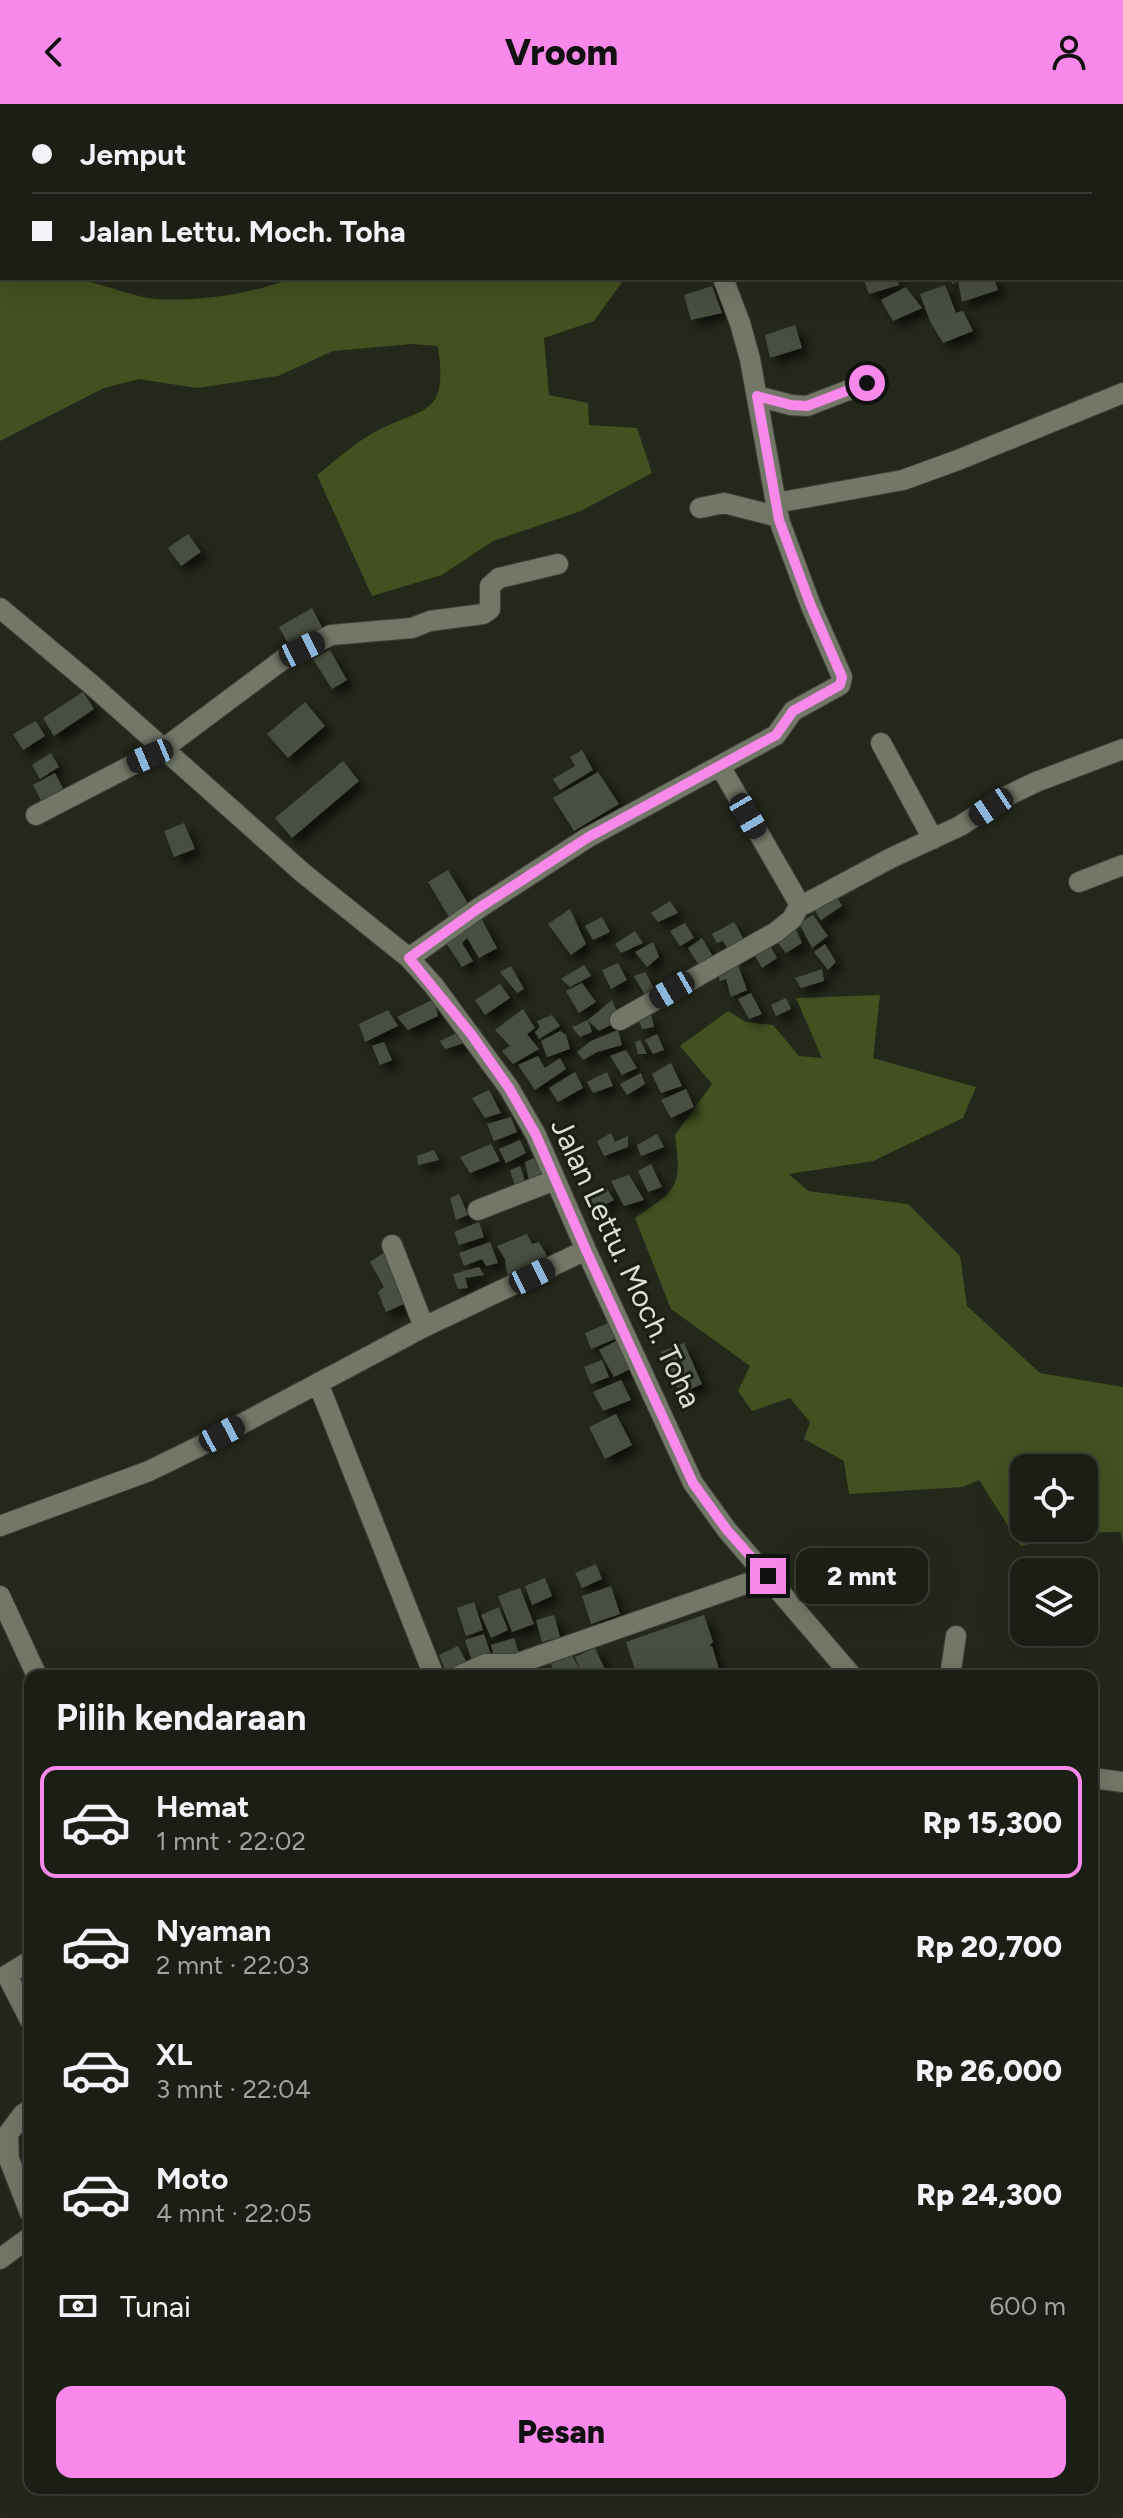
<!DOCTYPE html>
<html lang="id">
<head>
<meta charset="utf-8">
<style>
	:root { --surface:#1b1e14; --page:#282b22; --text:#f1f3f6; --muted:#a0a2a0; --line:#393c34; --accent:#f888ea }
	body { margin:0; font-family:Figtree,sans-serif; background:var(--page); color:var(--text); height:100vh; display:flex; flex-direction:column; font-size:30px; white-space:nowrap }
	* { box-sizing:border-box; margin:0 }
	p { font-size:26px; color:var(--muted) }
	.icon { flex:none; width:44px; height:44px; fill:none; stroke:currentColor; stroke-width:2; stroke-linecap:round; stroke-linejoin:round }
	.map { position:relative; flex:1; overflow:hidden }
	.panel { position:absolute; left:24px; top:1566px; width:1074px; height:824px; display:flex; flex-direction:column; background:var(--surface); border-radius:16px; box-shadow:0 8px 32px #0002,0 0 0 2px var(--line) }
	.panel>* { flex:none }
	.guide { position:absolute; left:0px; top:0px; width:1124px; height:176px; box-shadow:0 8px 32px #0002,0 0 0 2px var(--line); display:grid; align-content:center; height:176px; padding:0 32px; background:var(--surface) }
	.controls { position:absolute; left:1010px; top:1350px; display:grid; gap:16px }
	.controls a { display:grid; place-items:center; width:88px; height:88px; border-radius:16px; background:var(--surface); box-shadow:0 8px 32px #0002,0 0 0 2px var(--line); font-size:40px }
	.end { position:absolute; width:36px; height:36px; margin:-18px; border:10px solid #f888ea; background:#111; box-shadow:0 0 0 4px #111 }
	.from { border-radius:50% }
	.bubble { position:absolute; height:56px; border-radius:16px; background:var(--surface); box-shadow:0 8px 32px #0002,0 0 0 2px var(--line); font-size:26px; font-weight:800; line-height:56px; text-align:center }
	.car { position:absolute; width:24px; height:48px; margin:-24px -12px; border-radius:10px; box-shadow:0 0 6px 2px #0007; background:linear-gradient(#222 24%,#8ab4d8 0 40%,#222 0 76%,#8ab4d8 0 86%,#222 0) }
	.guide b { display:flex; align-items:center; gap:28px; height:76px; font-size:30px }
	.guide b+b { border-top:2px solid var(--line) }
	.guide i { width:20px; height:20px; background:var(--text) }
	ul { padding:0; list-style:none }
	li { display:flex; align-items:center; gap:24px; height:112px; margin:0 16px 12px; padding:0 16px; border:4px solid transparent; border-radius:16px }
	li div { flex:1 }
	li b { display:block; font-size:30px }
	li em { font-style:normal; font-weight:800 }
	li.selected { border-color:var(--accent) }
	li>.icon { width:72px; height:72px; stroke-width:1.5 }
	h2 { padding:0 32px; font-size:36px; line-height:96px }
	.pay { display:flex; align-items:center; gap:20px; height:88px; padding:0 32px; font-size:30px }
	.pay p { margin-inline-start:auto }
	.action { display:flex; gap:16px; margin-top:auto; padding:16px 32px }
	.action a { flex:1; height:92px; border-radius:16px; background:var(--accent); color:#111; font-size:32px; font-weight:800; line-height:92px; text-align:center }
	header { display:flex; justify-content:space-between; align-items:center; height:104px; padding:0 32px; background:var(--accent); color:#111; font-size:36px; font-weight:800 }
	.map>svg:first-child { display:block }
</style>
</head>
<body>
<header><svg class="icon" aria-label="back" viewBox="0 0 24 24"><path d="M15 5l-7 7 7 7"/></svg>Vroom<svg class="icon" aria-label="person" viewBox="0 0 24 24"><circle cx="12" cy="8" r="4"/><path d="M4 21q1-7 8-7t8 7"/></svg></header>
<div class="map">
<svg width="1123" height="2414" viewBox="0 0 1123 2414">
	<defs>
		<filter id="shadow"><feDropShadow dx="7" dy="7" stdDeviation="4" flood-color="#0009"/></filter>
	</defs>
	<rect width="100%" height="100%" fill="#24281b"/>
	<!-- green -->
	<path fill="#435020" fill-rule="evenodd" d="M0 0H183L2 2V174H87L90 178C111 183 135 193 156 195 193 198 257 190 290 174H625L594 217 544 234 549 291 588 299 589 321 637 324 652 369 581 407 493 437 442 471 372 492 317 371C335 357 353 340 373 329 426 301 448 314 438 242L412 240 333 247 278 272 197 284 139 275 104 284 0 337Z
		M507 0H642V2H507Z
		M880 891 873 954 976 983 963 1014 873 1057 789 1070 808 1087 908 1100 960 1152 967 1202 1040 1269 1123 1283V1440L1121 1428 1066 1429 1021 1442 979 1376 963 1383 849 1390 844 1357 804 1335 810 1318 790 1294 752 1307 738 1287 750 1262 671 1205 635 1114C678 1085 682 1084 675 1031L712 980 680 942 728 907 746 918 773 921 799 952 822 954 796 894ZM1084 1364V1424H1024V1364Z"/>
	<!-- building -->
	<path fill="#4a4f41" filter="url(#shadow)" d="M863 174H897L899 181 869 190Z
		M950 174H994L998 186 962 198 958 177 952 180Z
		M945 181 956 209 963 207 973 227 943 239 930 217 920 190Z
		M712 182 722 209 691 216 684 191Z
		M906 183 922 204 893 217 881 196Z
		M795 221 802 244 770 254 765 231Z
		M188 430 201 448 181 462 168 444Z
		M312 504 323 525 291 545 279 523Z
		M330 546 347 576 332 585 313 555Z
		M83 588 94 605 54 632 43 614Z
		M305 598 325 622 288 654 267 630Z
		M36 617 45 632 23 646 13 630Z
		M582 646 593 666 560 686 553 675 575 662 570 653Z
		M51 649 59 663 40 675 32 661Z
		M343 657 359 677 292 734 275 714Z
		M598 668 619 700 574 727 553 694Z
		M55 669 65 688 43 700 33 681Z
		M184 719 195 745 174 753 164 727Z
		M448 766 472 806 452 818 428 778Z
		M836 792 842 802 821 816 814 805Z
		M670 797 678 809 658 818 651 809Z
		M570 805 586 840 571 851 548 820Z
		M813 811 828 832 812 844 799 819Z
		M602 813 610 828 593 836 585 822Z
		M481 814 497 844 479 854 467 834 462 839 473 857 462 863 444 836Z
		M734 818 750 846 734 857 723 837 717 839 712 830Z
		M685 819 694 834 680 842 670 827Z
		M794 821 802 839 786 849 774 834Z
		M635 827 643 839 621 849 615 840Z
		M702 834 715 856 700 863 688 844Z
		M653 838 659 853 647 863 635 848Z
		M769 840 777 854 762 864 753 848Z
		M825 840 836 858 828 866 814 848Z
		M618 859 627 876 611 885 602 866Z
		M584 861 591 872 570 883 561 875Z
		M738 861 747 886 731 893 726 875 720 877 717 866Z
		M511 862 524 885 517 889 500 868Z
		M822 865 824 877 801 884 795 874Z
		M645 868 655 886 645 891 634 872Z
		M582 879 596 898 579 909 566 887Z
		M500 880 510 894 485 911 475 896Z
		M751 889 762 910 749 915 738 895Z
		M786 894 791 905 776 912 771 901Z
		M434 895 438 912 408 926 397 913Z
		M612 896 620 916 599 927 588 916Z
		M523 905 535 924 527 930 539 945 513 960 502 947 510 942 495 926Z
		M388 906 398 922 365 938 359 920Z
		M651 910 654 923 642 925 637 912Z
		M552 911 560 922 539 935 535 928 540 923 537 917Z
		M588 916 592 928 580 933 572 923Z
		M463 926 467 938 445 945 440 937Z
		M618 926 622 941 597 948 583 956 577 948 591 937Z
		M560 927 566 931 570 945 547 953 541 937Z
		M657 930 664 946 653 950 645 936Z
		M640 936 647 950H638L635 938Z
		M384 938 392 956 380 961 372 942Z
		M626 946 637 964 622 971 610 952Z
		M538 952 545 964 560 954 566 965 535 986 518 961Z
		M671 959 682 982 661 989 652 970Z
		M575 968 583 984 558 998 549 984Z
		M607 968 613 982 593 989 587 978Z
		M641 969 645 980 627 991 620 980Z
		M686 985 694 1003 671 1014 661 996Z
		M489 986 501 1009 485 1014 472 994Z
		M511 1013 517 1028 494 1037 487 1020Z
		M611 1029 615 1038 628 1032V1043L604 1052 597 1037Z
		M657 1030 664 1043 641 1052 637 1041Z
		M520 1036 526 1049 506 1059 499 1045Z
		M491 1040 500 1057 470 1069 460 1053Z
		M434 1046 439 1056 418 1061 417 1052Z
		M539 1052 549 1074 530 1080 525 1058Z
		M651 1060 662 1083 648 1088 638 1067Z
		M520 1062 526 1080 515 1082 510 1066Z
		M629 1071 644 1096 624 1102 611 1077Z
		M604 1080 614 1096 592 1107 584 1091Z
		M459 1090 468 1111 456 1116 450 1094Z
		M479 1118 484 1133 459 1141 454 1128Z
		M527 1130 532 1140 539 1138 549 1155 508 1175 505 1155 497 1142Z
		M490 1138 498 1159 486 1162 482 1155 464 1162 459 1149Z
		M389 1145 402 1179 396 1181 406 1199 386 1208 378 1188 384 1183 370 1158Z
		M479 1163 484 1171 465 1174 468 1184 458 1185 453 1170Z
		M611 1218 617 1234 591 1245 585 1229Z
		M616 1237 630 1265 614 1273 599 1246Z
		M684 1239 702 1280 680 1290 661 1248Z
		M602 1256 609 1273 591 1280 584 1263Z
		M621 1276 631 1296 603 1307 593 1288Z
		M616 1310 632 1341 605 1355 589 1323Z
		M596 1460 602 1475 582 1484 575 1469Z
		M545 1474 552 1492 532 1501 525 1482Z
		M611 1482 620 1510 591 1520 582 1492Z
		M520 1484 534 1520 512 1528 498 1492Z
		M474 1498 483 1526 466 1532 457 1504Z
		M499 1503 508 1526 491 1534 481 1511Z
		M554 1511 560 1533 542 1538 536 1516Z
		M704 1511 713 1538 709 1542H712L721 1572H637L626 1538Z
		M484 1530 492 1554 473 1560 465 1536Z
		M514 1534 520 1553 496 1560 491 1541Z
		M458 1542 466 1557 446 1567 439 1551Z
		M595 1544 608 1572H583L581 1567 575 1553Z
		M570 1548 581 1567 571 1572H557L550 1558Z"/>
	<g fill="none" stroke-linecap="round" stroke-linejoin="round">
		<defs>
			<path id="street" d="M706 2V0
				M896 2 897 0
				M757 292 791 301 807 302 867 279
				M776 399 903 376 958 356 1123 289
				M700 404 724 399 779 413
				M0 504 92 581 303 769 409 854 434 882 509 984 536 1031 586 1146 693 1379 727 1426 852 1572
				M881 639 933 735
				M720 662 792 787 797 796 805 800 891 754 960 722 1007 692 1036 678 1123 645
				M36 711 163 645 285 554 331 531 412 524 430 517 483 510 490 505V482L499 474 558 460
				M1079 778 1123 761
				M409 854 479 804 587 734 776 631 793 607 840 581 842 573 811 502 779 416 750 255 740 219 723 174
				M620 916 776 828 792 815 801 799
				M478 1106 555 1076
				M392 1141 424 1223
				M318 1279 434 1572
				M0 1422 149 1367 198 1343 424 1223 586 1146
				M0 1492 37 1572
				M459 1572 486 1560H516L768 1472
				M950 1572 956 1532
				M1092 1674 1123 1678
				M30 1857 7 1871 30 1916
				M30 2006 23 2010 8 2030 9 2055 30 2109
				M0 2155 30 2133"/>
		</defs>
		<!-- street casing -->
		<use href="#street" stroke="#3f4238" stroke-width="22"/>
		<!-- street -->
		<use href="#street" stroke="#727767" stroke-width="20"/>
	</g>
	<g fill="none" stroke-linecap="round" stroke-linejoin="round">
		<!-- route -->
		<path stroke="#f888ea" stroke-width="10" d="M768 1472 727 1426 693 1379 586 1146 536 1031 509 984 471 930 409 854 479 804 587 734 776 631 793 607 840 581 842 573 811 502 779 416 757 292 791 301 807 302 867 279"/>
	</g>
	<g text-anchor="middle" stroke-width="6" stroke-linejoin="round" paint-order="stroke">
		<!-- street labels -->
		<g font-size="30" fill="#dcdfd6" stroke="#1b1f12">
			<text transform="translate(626 1159) rotate(65)" y="10">Jalan Lettu. Moch. Toha</text>
		</g>
	</g>
</svg>
<div class="controls">
<a><svg class="icon" aria-label="locate" viewBox="0 0 24 24"><circle cx="12" cy="12" r="6"/><path d="M12 2v4M12 18v4M2 12h4M18 12h4"/></svg></a>
<a><svg class="icon" aria-label="layers" viewBox="0 0 24 24"><path d="M12 4l9 5-9 5-9-5zM3 14l9 5 9-5"/></svg></a>
</div>
<i class="end from" style="left:867px;top:279px"></i>
<i class="end" style="left:768px;top:1472px"></i>
<div class="bubble" style="left:796px;top:1444px;width:132px">2 mnt</div>
<i class="car" style="left:302px;top:545px;rotate:64deg"></i>
<i class="car" style="left:150px;top:652px;rotate:247deg"></i>
<i class="car" style="left:991px;top:703px;rotate:236deg"></i>
<i class="car" style="left:748px;top:712px;rotate:150deg"></i>
<i class="car" style="left:672px;top:886px;rotate:240deg"></i>
<i class="car" style="left:532px;top:1172px;rotate:64deg"></i>
<i class="car" style="left:222px;top:1330px;rotate:62deg"></i>
<div class="guide">
<b><i class="from"></i>Jemput</b>
<b><i></i>Jalan Lettu. Moch. Toha</b>
</div>
<section class="panel">
<h2>Pilih kendaraan</h2>
<ul>
<li class="selected"><svg class="icon" aria-label="car" viewBox="0 0 24 24"><path d="M5 17H2v-5l4-1 3-4h7l3 4 3 1v5h-3M9 17h6M6 11h13"/><circle cx="7" cy="17" r="2"/><circle cx="17" cy="17" r="2"/></svg><div><b>Hemat</b><p>1 mnt · 22:02</p></div><em>Rp 15,300</em></li>
<li><svg class="icon" aria-label="car" viewBox="0 0 24 24"><path d="M5 17H2v-5l4-1 3-4h7l3 4 3 1v5h-3M9 17h6M6 11h13"/><circle cx="7" cy="17" r="2"/><circle cx="17" cy="17" r="2"/></svg><div><b>Nyaman</b><p>2 mnt · 22:03</p></div><em>Rp 20,700</em></li>
<li><svg class="icon" aria-label="car" viewBox="0 0 24 24"><path d="M5 17H2v-5l4-1 3-4h7l3 4 3 1v5h-3M9 17h6M6 11h13"/><circle cx="7" cy="17" r="2"/><circle cx="17" cy="17" r="2"/></svg><div><b>XL</b><p>3 mnt · 22:04</p></div><em>Rp 26,000</em></li>
<li><svg class="icon" aria-label="car" viewBox="0 0 24 24"><path d="M5 17H2v-5l4-1 3-4h7l3 4 3 1v5h-3M9 17h6M6 11h13"/><circle cx="7" cy="17" r="2"/><circle cx="17" cy="17" r="2"/></svg><div><b>Moto</b><p>4 mnt · 22:05</p></div><em>Rp 24,300</em></li>
</ul>
<div class="pay"><svg class="icon" aria-label="cash" viewBox="0 0 24 24"><path d="M3 7h18v10H3z"/><circle cx="12" cy="12" r="2"/></svg>Tunai<p>600 m</p></div>
<div class="action"><a>Pesan</a></div>
</section>
</div>
</body>
</html>
